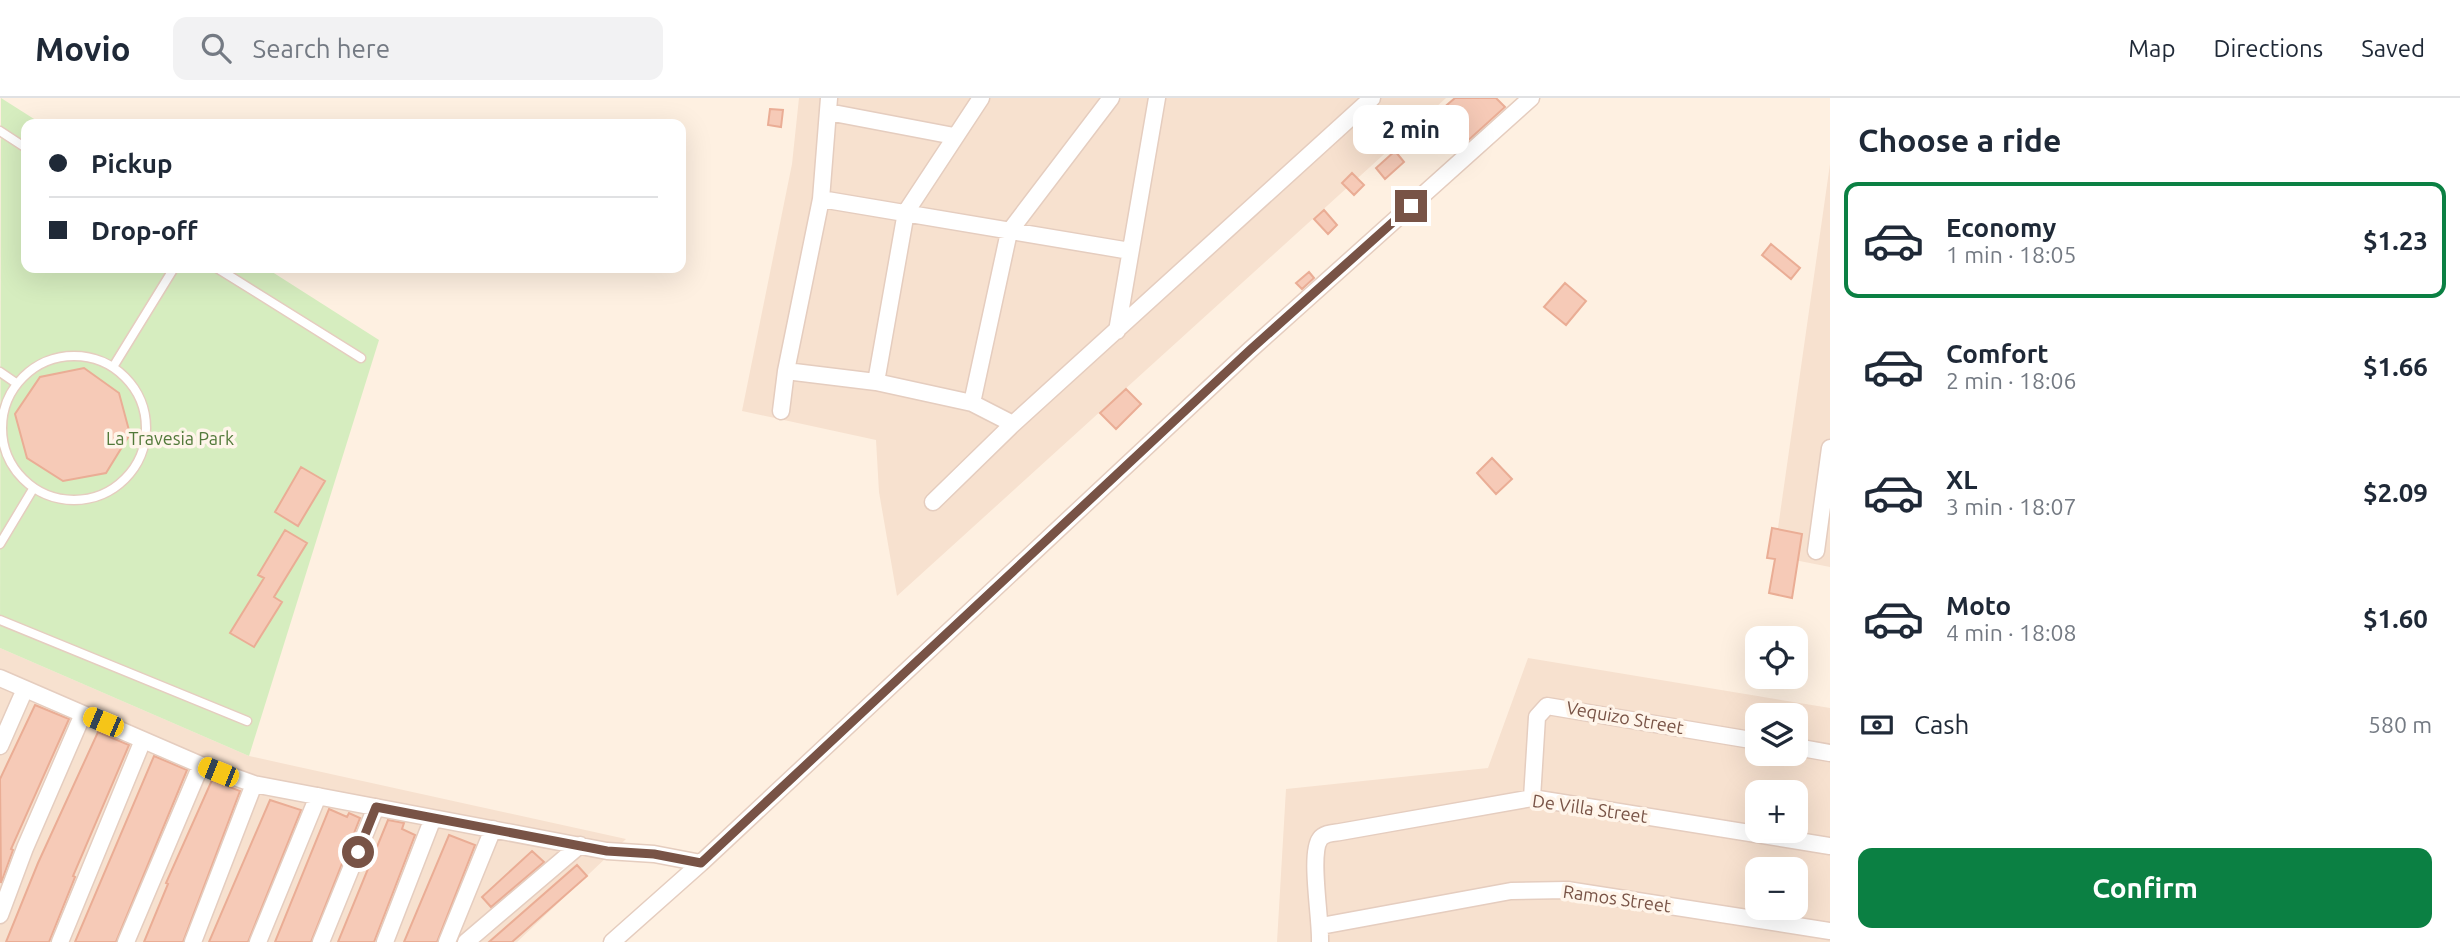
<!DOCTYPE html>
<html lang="en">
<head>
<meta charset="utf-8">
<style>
	:root { --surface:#fff; --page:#f2f2f3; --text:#1f2937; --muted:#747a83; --line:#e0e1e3; --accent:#0b8043 }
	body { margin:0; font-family:Ubuntu,sans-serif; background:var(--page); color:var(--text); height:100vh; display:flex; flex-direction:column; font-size:26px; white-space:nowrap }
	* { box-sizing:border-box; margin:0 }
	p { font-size:23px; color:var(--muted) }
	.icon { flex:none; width:38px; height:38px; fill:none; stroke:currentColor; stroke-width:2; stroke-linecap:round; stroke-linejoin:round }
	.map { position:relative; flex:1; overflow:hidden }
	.drawer { display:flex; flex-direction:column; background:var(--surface); width:630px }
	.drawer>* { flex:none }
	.guide { position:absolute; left:21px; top:21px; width:665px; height:154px; border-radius:14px; box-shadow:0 7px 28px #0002; display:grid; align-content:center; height:154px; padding:0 28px; background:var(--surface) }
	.tools { position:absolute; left:1745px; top:528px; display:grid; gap:14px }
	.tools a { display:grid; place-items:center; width:63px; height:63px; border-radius:14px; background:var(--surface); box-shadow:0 7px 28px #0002; font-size:35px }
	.end { position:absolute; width:32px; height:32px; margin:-16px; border:9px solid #785346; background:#fff; box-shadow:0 0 0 4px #fff }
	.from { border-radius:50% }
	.bubble { position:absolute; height:49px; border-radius:14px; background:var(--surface); box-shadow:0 7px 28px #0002; font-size:23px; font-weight:700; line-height:49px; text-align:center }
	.car { position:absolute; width:21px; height:42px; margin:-21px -10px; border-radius:9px; box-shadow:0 0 5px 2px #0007; background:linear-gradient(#f5c518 24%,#345 0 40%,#f5c518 0 76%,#345 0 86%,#f5c518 0) }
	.guide b { display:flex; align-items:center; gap:24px; height:66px; font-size:26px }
	.guide b+b { border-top:2px solid var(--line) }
	.guide i { width:18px; height:18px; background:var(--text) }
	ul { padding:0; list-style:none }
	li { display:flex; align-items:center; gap:21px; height:116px; margin:0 14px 10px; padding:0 14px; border:4px solid transparent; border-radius:14px }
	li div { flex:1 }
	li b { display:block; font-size:26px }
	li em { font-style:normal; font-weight:700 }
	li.selected { border-color:var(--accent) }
	li>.icon { width:63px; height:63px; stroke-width:1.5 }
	h2 { padding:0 28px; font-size:32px; line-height:84px }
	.pay { display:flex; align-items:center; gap:18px; height:77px; padding:0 28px; font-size:26px }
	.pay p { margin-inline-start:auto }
	.primary-button { display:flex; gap:14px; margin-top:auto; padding:14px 28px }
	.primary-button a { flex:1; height:80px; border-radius:14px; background:var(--accent); color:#fff; font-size:28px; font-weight:700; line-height:80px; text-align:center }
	header { display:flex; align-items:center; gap:42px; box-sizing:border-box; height:98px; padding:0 35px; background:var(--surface); border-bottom:2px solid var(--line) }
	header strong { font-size:33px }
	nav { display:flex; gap:38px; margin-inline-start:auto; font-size:24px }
	.search { width:490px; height:63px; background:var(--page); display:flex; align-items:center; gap:18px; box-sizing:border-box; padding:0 24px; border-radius:14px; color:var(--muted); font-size:26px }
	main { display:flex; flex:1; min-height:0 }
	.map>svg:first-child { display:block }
</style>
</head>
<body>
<header>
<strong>Movio</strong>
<div class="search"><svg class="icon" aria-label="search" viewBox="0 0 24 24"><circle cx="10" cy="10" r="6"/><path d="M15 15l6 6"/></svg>Search here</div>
<nav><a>Map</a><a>Directions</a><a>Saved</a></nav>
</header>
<main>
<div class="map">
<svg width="1830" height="844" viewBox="0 0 1830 844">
	<rect width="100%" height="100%" fill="#fef0e1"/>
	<!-- residential -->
	<path fill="#f7e1cf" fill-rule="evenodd" d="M799 0H1446L897 498 879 394 876 342 742 313 792 66Z
		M1830 66V469L1774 458Z
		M0 550 249 658 626 741 517 844H0Z
		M1528 560 1830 610V844H1277L1286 691 1488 670ZM1757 618H1796V656H1757ZM1757 695H1796V733H1757ZM1757 772H1796V810H1757Z"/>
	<!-- green -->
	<path fill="#d6edbf" d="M1 0 42 26H26V170H266L379 242 249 658 0 550Z"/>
	<!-- building -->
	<path fill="#f6cab7" stroke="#eaad95" stroke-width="2" d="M1455 0H1496L1505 9 1463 47 1446 26 1428 40 1420 30Z
		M770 11 783 12 781 29 768 27Z
		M1395 53 1404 64 1385 81 1376 70Z
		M1352 75 1364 87 1354 97 1342 85Z
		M1324 112 1337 127 1328 136 1314 121Z
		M1771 146 1800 170 1791 181 1762 157Z
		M1309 174 1314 180 1302 191 1296 185Z
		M1565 185 1586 203 1566 227 1544 209Z
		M84 270 119 295 130 336 106 375 63 383 27 360 15 316 40 279Z
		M1126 291 1141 306 1116 331 1100 315Z
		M1492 360 1512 381 1496 396 1477 375Z
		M301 369 325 383 298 428 275 414Z
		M1772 430 1802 436 1792 500 1769 495 1775 461 1767 460Z
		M285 432 307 445 274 499 282 504 254 549 230 535 264 480 258 477Z
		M35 607 69 621 11 751 13 752 1 785 0 681Z
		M98 634 129 647 73 778 75 779 49 844H6L38 765Z
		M154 658 187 672 116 844H75Z
		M212 682 240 693 183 844H144L168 786 166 785Z
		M270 702 301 712 248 844H209Z
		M329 711 347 719 349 715 360 720 311 844H275Z
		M388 722 404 725 402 731 415 737 374 844H338Z
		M449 737 475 747 437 844H404Z
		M532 753 544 764 491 809 482 799Z
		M577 767 587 778 512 844H489Z"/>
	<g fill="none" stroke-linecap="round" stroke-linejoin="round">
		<defs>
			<path id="lane" d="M0 33 26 50
				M217 170 361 260
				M2 330a72 72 0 1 1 144 0a72 72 0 1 1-144 0Z
				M113 269 174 170
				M0 274 16 285
				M0 446 33 391
				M0 522 247 623"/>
			<path id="street" d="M828 14 954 38
				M821 101 1130 153
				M1117 233 1157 0
				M786 273 876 284 972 305 1013 326
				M876 284 906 114 981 0
				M972 305 1009 134 1111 0
				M781 313 786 273 821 101 829 0
				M933 404 1013 326 1372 0
				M1816 453 1830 350
				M0 580 201 667 254 686 607 753 654 756 701 765
				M0 648 25 591
				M1796 649 1830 655
				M1532 700 1537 619 1547 608 1757 643
				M0 817 25 750 83 616
				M1321 828 1511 793 1567 792 1830 833
				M60 844 143 642
				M126 844 201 667
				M193 844 254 686
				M258 844 318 698
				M321 844 376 709
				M385 844 433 720
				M447 844 493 731
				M466 844 580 747
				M612 844 701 765 1250 252 1531 0
				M1320 844C1321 821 1309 756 1320 741 1324 735 1334 735 1340 734L1532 700 1830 748"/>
		</defs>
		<!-- lane casing -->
		<use href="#lane" stroke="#e5cdbf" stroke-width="11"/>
		<!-- street casing -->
		<use href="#street" stroke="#e5cdbf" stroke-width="19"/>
		<!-- lane -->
		<use href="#lane" stroke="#fff" stroke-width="8"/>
		<!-- street -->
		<use href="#street" stroke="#fff" stroke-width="16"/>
	</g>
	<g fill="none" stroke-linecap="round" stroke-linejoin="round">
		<!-- route -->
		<path stroke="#785346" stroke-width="9" d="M358 754 376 709 607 753 654 756 701 765 1250 252 1411 108"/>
	</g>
	<g text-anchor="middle" stroke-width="7" stroke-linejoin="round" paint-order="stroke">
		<!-- park labels -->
		<g font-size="18" fill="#52793a" stroke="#fff5ea">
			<text x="170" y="347">La Travesia Park</text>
		</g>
		<!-- street labels -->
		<g font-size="18" fill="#785346" stroke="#fff5ea">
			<text transform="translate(1625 620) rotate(10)" y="6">Vequizo Street</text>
			<text transform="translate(1590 711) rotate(8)" y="6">De Villa Street</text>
			<text transform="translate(1617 801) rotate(8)" y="6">Ramos Street</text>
		</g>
	</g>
</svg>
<div class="tools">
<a><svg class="icon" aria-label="locate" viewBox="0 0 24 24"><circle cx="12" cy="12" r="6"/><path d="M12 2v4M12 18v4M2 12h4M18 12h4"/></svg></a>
<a><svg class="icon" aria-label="layers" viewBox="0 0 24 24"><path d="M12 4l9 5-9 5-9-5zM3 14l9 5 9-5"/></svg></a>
<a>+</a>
<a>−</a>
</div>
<i class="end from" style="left:358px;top:754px"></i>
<i class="end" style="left:1411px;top:108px"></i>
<div class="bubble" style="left:1353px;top:7px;width:116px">2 min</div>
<i class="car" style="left:103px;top:624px;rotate:293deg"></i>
<i class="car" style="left:218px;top:674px;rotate:292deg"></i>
<div class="guide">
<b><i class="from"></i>Pickup</b>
<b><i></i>Drop-off</b>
</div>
</div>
<section class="drawer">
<h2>Choose a ride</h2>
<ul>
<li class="selected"><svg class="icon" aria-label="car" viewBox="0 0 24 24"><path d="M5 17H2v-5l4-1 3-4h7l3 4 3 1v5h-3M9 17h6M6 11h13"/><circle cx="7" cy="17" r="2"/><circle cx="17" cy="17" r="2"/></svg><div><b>Economy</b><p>1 min · 18:05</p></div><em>$1.23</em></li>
<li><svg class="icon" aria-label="car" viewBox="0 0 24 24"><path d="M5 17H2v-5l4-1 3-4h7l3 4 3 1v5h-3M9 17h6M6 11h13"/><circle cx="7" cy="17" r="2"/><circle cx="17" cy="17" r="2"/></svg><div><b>Comfort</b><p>2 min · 18:06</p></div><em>$1.66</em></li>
<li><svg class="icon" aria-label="car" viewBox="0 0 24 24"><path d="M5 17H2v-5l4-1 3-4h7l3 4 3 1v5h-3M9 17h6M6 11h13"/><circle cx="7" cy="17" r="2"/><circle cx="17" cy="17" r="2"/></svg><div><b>XL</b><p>3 min · 18:07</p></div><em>$2.09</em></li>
<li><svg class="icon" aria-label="car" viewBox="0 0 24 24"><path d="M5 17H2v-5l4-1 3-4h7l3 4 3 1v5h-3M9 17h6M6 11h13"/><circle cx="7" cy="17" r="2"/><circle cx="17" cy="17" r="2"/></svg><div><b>Moto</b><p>4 min · 18:08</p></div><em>$1.60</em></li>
</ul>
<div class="pay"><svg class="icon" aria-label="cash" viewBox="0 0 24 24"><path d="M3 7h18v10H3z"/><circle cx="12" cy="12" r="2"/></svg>Cash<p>580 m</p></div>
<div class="primary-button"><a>Confirm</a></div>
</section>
</main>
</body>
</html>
